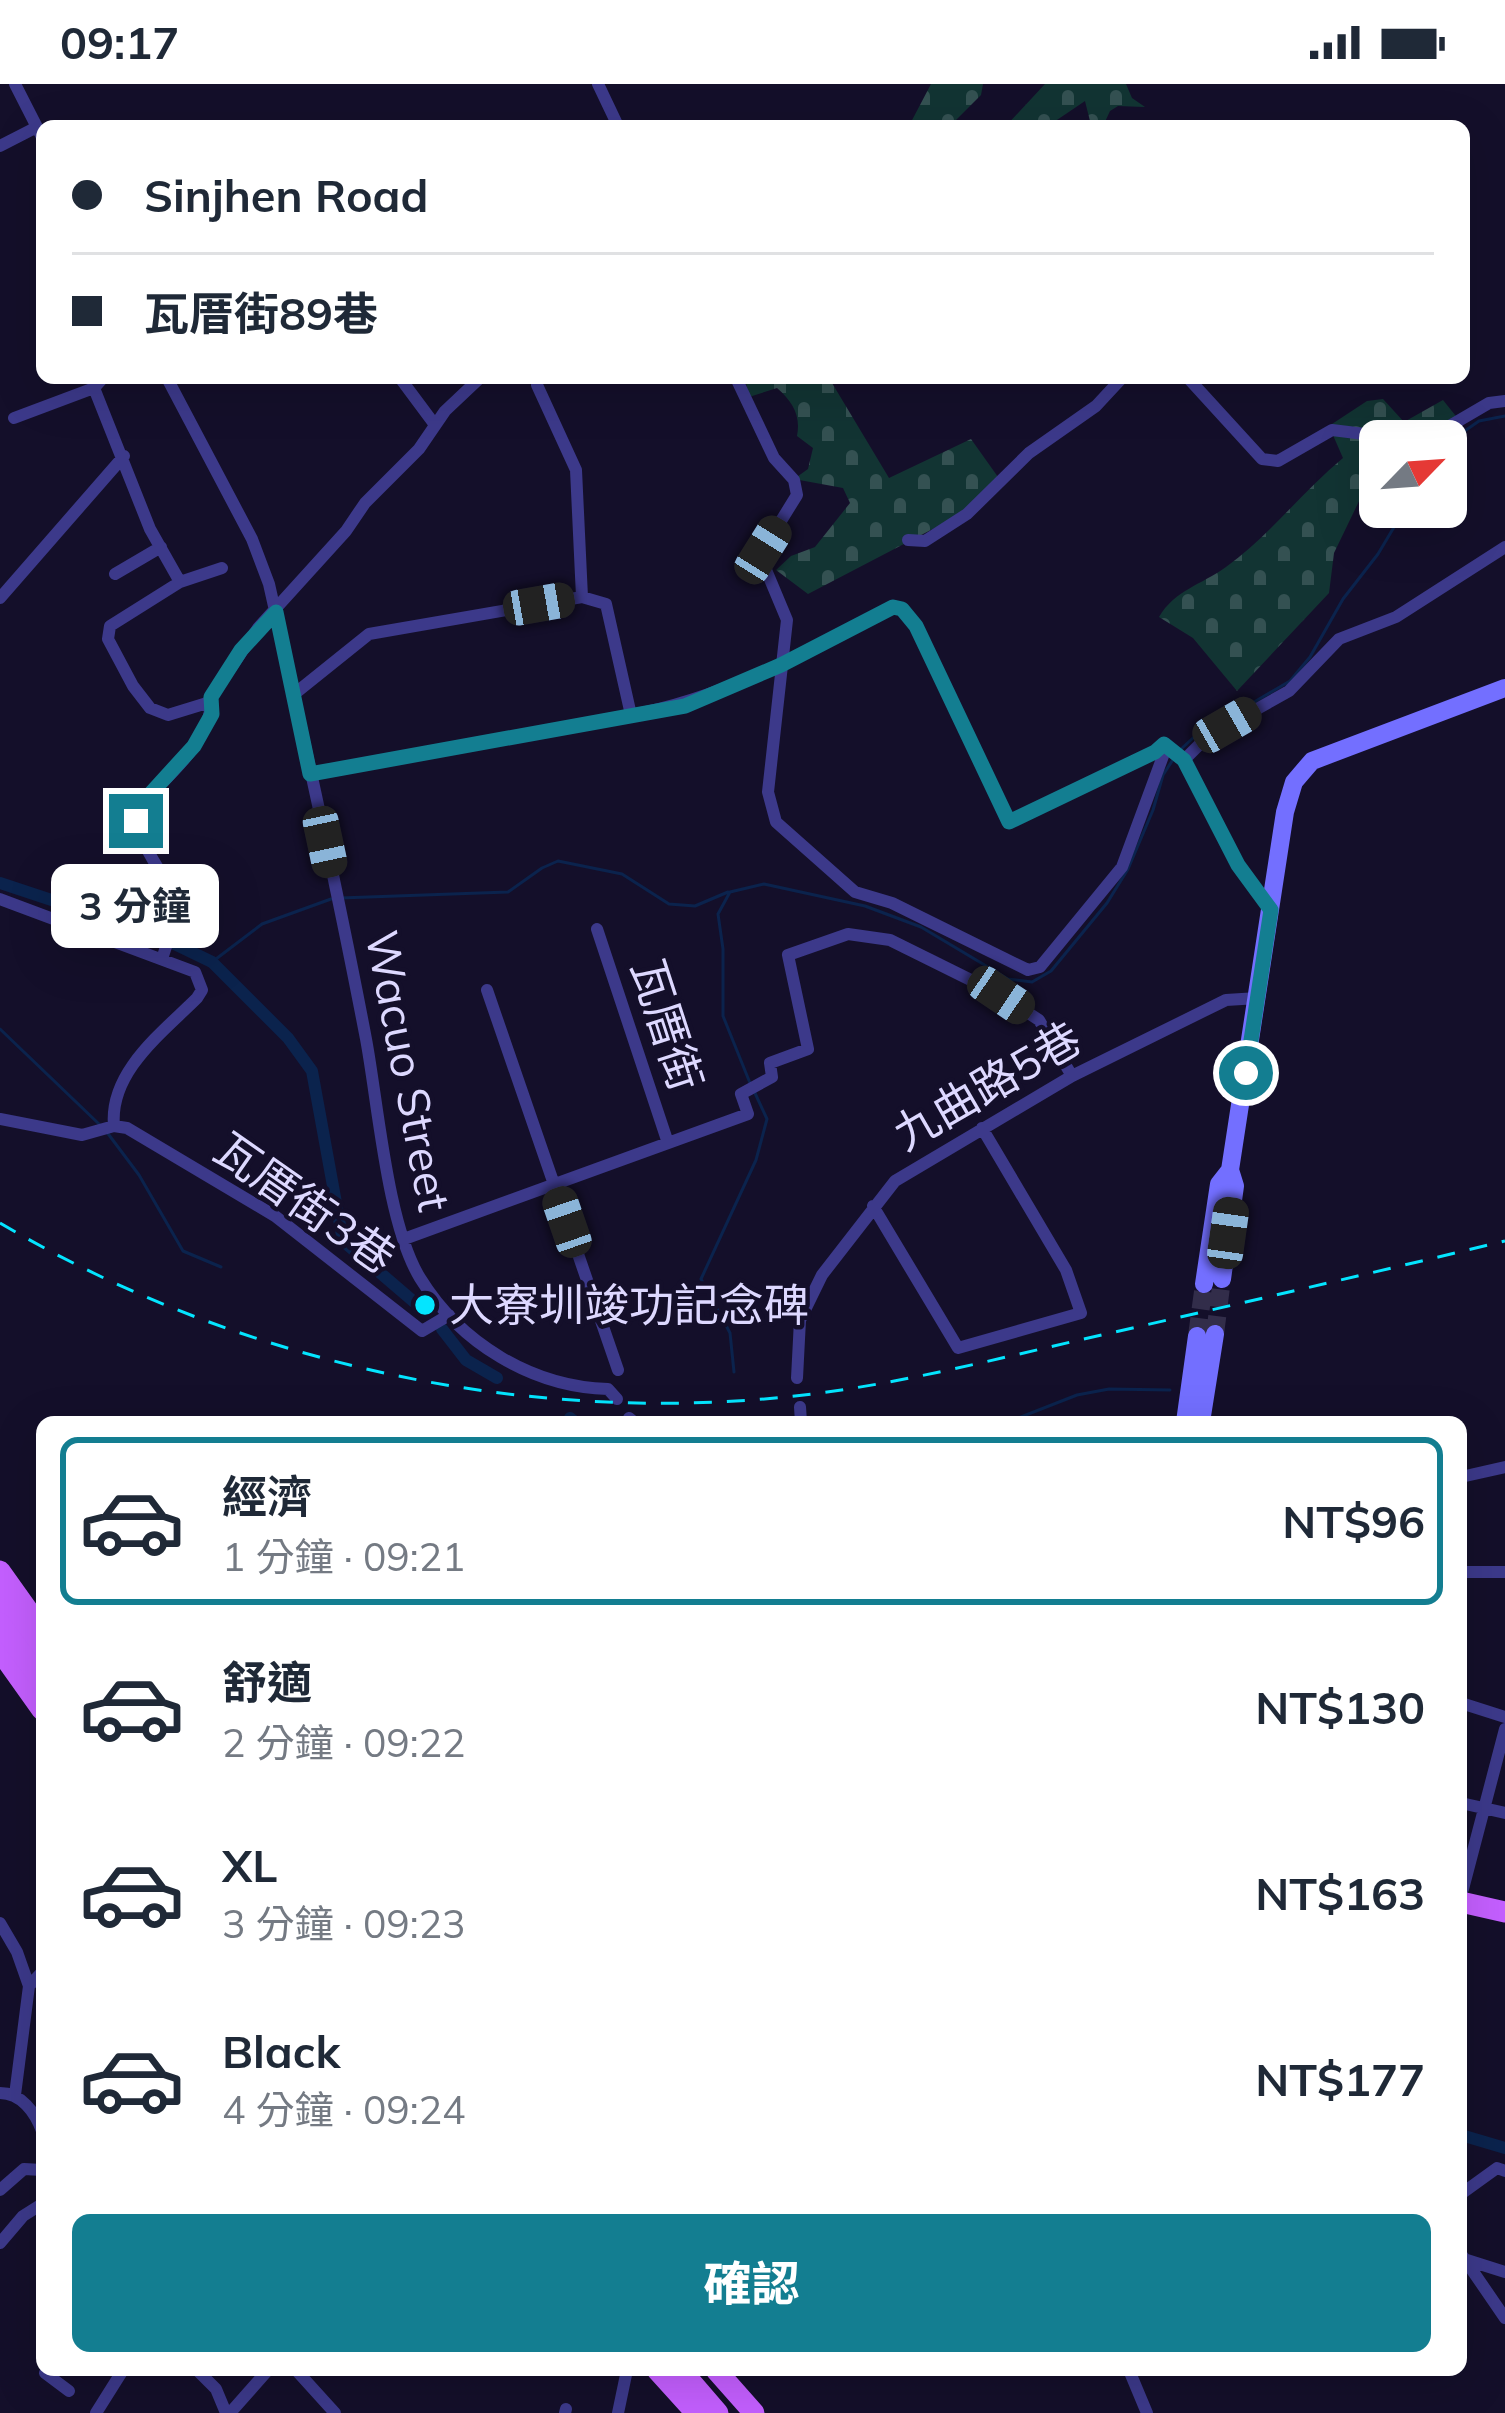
<!DOCTYPE html>
<html lang="zh-TW">
<head>
<meta charset="utf-8">
<style>
	:root { --surface:#fff; --page:#f6f6f7; --text:#1f2937; --muted:#747a83; --line:#e0e1e3; --accent:#137e91 }
	body { margin:0; font-family:Mulish,"Noto Sans TC",sans-serif; background:var(--page); color:var(--text); height:100vh; display:flex; flex-direction:column; font-size:45px; white-space:nowrap }
	* { box-sizing:border-box; margin:0 }
	p { font-size:39px; color:var(--muted) }
	.icon { flex:none; width:66px; height:66px; fill:none; stroke:currentColor; stroke-width:2; stroke-linecap:round; stroke-linejoin:round }
	.map { position:relative; flex:1; overflow:hidden }
	.side { position:absolute; left:36px; top:1332px; width:1431px; height:960px; display:flex; flex-direction:column; background:var(--surface); border-radius:18px; box-shadow:0 12px 48px #0002 }
	.side>* { flex:none }
	.banner { position:absolute; left:36px; top:36px; width:1434px; height:264px; border-radius:18px; box-shadow:0 12px 48px #0002; display:grid; align-content:center; height:264px; padding:0 36px; background:var(--surface) }
	.needle { width:78px; rotate:65deg }
	.fabs { position:absolute; left:1359px; top:336px; display:grid; gap:24px }
	.fabs a { display:grid; place-items:center; width:108px; height:108px; border-radius:18px; background:var(--surface); box-shadow:0 12px 48px #0002; font-size:60px }
	.end { position:absolute; width:54px; height:54px; margin:-27px; border:15px solid #137e91; background:#fff; box-shadow:0 0 0 6px #fff }
	.from { border-radius:50% }
	.bubble { position:absolute; height:84px; border-radius:18px; background:var(--surface); box-shadow:0 12px 48px #0002; font-size:39px; font-weight:700; line-height:84px; text-align:center }
	.car { position:absolute; width:36px; height:72px; margin:-36px -18px; border-radius:15px; box-shadow:0 0 9px 3px #0007; background:linear-gradient(#222 24%,#8ab4d8 0 40%,#222 0 76%,#8ab4d8 0 86%,#222 0) }
	.banner b { display:flex; align-items:center; gap:42px; height:114px; font-size:45px }
	.banner b+b { border-top:3px solid var(--line) }
	.banner i { width:30px; height:30px; background:var(--text) }
	ul { padding:21px 0 0; list-style:none }
	li { display:flex; align-items:center; gap:36px; height:168px; margin:0 24px 18px; padding:0 12px; border:6px solid transparent; border-radius:18px }
	li div { flex:1 }
	li b { display:block; font-size:45px }
	li em { font-style:normal; font-weight:700 }
	li.selected { border-color:var(--accent) }
	li>.icon { width:108px; height:108px; stroke-width:1.5 }
	.action { display:flex; gap:24px; margin-top:auto; padding:24px 36px }
	.action a { flex:1; height:138px; border-radius:18px; background:var(--accent); color:#fff; font-size:48px; font-weight:700; line-height:138px; text-align:center }
	.status { display:flex; justify-content:space-between; align-items:center; height:84px; padding:0 60px; background:var(--surface); direction:ltr }
	.status svg { height:33px; fill:currentColor }
	.map>svg:first-child { display:block }
</style>
</head>
<body>
<div class="status"><b>09:17</b><svg viewBox="0 0 49 12"><path d="M0 12V9h3v3zM5 12V6h3v6zM10 12V3h3v9zM15 12V0h3v12zM26 1h20v11H26zM47 4h2v5h-2z"/></svg></div>
<div class="map">
<svg width="1505" height="2329" viewBox="0 0 1505 2329">
	<defs>
		<pattern id="cemetery-stones" width="16" height="16" patternUnits="userSpaceOnUse" patternTransform="scale(3)"><rect width="16" height="16" fill="#123433"/><path d="M2 7V4a2 2 0 0 1 4 0v3zM10 15v-3a2 2 0 0 1 4 0v3z" fill="#345152"/></pattern>
	</defs>
	<rect width="100%" height="100%" fill="#140f2a"/>
	<!-- cemetery -->
	<path fill="url(#cemetery-stones)" d="M931 0H983L981 11 950 42H909Z
		M1045 0H1126L1132 14 1145 23 1118 22 1110 27 1103 42 1090 37 1085 17 1048 42H1006Z
		M745 294H829L889 394 971 355 998 393 971 425 808 510 776 486 791 472 815 463 850 419 843 404 794 395 808 385 813 364 797 352C801 332 793 318 777 304L749 313Z
		M1383 315 1404 338 1443 316 1463 341 1433 357H1380V398L1361 413 1334 469 1329 509 1237 607 1193 554 1159 533C1175 506 1201 501 1226 483 1269 452 1302 408 1343 374L1329 342 1367 317Z"/>
	<g fill="none" stroke-linecap="round" stroke-linejoin="round">
		<!-- stream -->
		<path stroke="#0b234d" stroke-width="3" d="M1446 360 1479 337 1505 332
			M1180 666 1193 654 1290 597 1310 573 1343 515 1378 470 1406 423
			M340 814 508 808 542 784 558 777 622 790 669 820 695 822 728 808
			M212 878 262 840 331 815
			M0 945 99 1040
			M750 999 723 932V865L718 830 730 808 764 800 865 822 921 843 1008 895 1032 898 1051 887 1107 819 1128 785 1153 726 1163 691 1174 674
			M106 1047 139 1091 183 1167 221 1183
			M734 1288 730 1249 701 1195 756 1076 767 1035 754 1007
			M1008 1338 1077 1311 1109 1305 1170 1306"/>
		<!-- canal -->
		<path stroke="#0b234d" stroke-width="12" d="M0 799 154 850 212 878 288 954 312 987 343 1157 427 1229
			M442 1245 466 1276 497 1294
			M570 1334 575 1338
			M1461 2051 1505 2064"/>
		<!-- secondary-tunnel -->
		<path stroke="#322d4a" stroke-width="18" stroke-dasharray="18 9" stroke-linecap="butt" d="M1215 1250 1222 1195
			M1197 1252 1204 1200"/>
		<!-- street -->
		<path stroke="#3c398a" stroke-width="12" d="M15 0 42 53
			M598 0 618 42
			M0 62 37 43
			M103 294 94 304 150 445 180 498
			M167 294 252 455 269 500C303 651 337 803 366 955 378 1019 387 1140 420 1194 460 1259 532 1303 608 1305L617 1315
			M400 294 435 341
			M736 294 774 374 794 396 797 411 763 466 764 481 787 536 768 708 776 738 855 808 892 819 1028 886 1040 883 1122 783 1166 664
			M1188 294 1262 375 1278 377 1332 346 1421 357
			M537 301 576 386 582 513
			M14 334 94 304
			M1424 357 1489 319 1505 317
			M908 456 925 457 967 430 1029 369 1096 322 1122 294
			M222 484 180 498 110 542 108 555 133 602 150 624 168 631 207 619 258 544 346 447 365 419 419 365 445 327 480 294
			M115 490 161 463
			M0 514 124 372
			M293 611 369 550 582 513 606 520 631 631 310 690
			M631 631C726 614 808 567 893 522L902 525 916 542 1009 738 1155 668 1164 660 1166 663
			M1166 664 1184 676 1238 781 1271 826
			M1184 676 1207 653 1289 607 1339 555 1396 533 1505 463
			M0 815 195 888 202 906 197 914C162 949 109 988 114 1042
			M597 845 668 1059
			M162 875 178 826C171 790 126 757 142 719 169 691 213 656 211 613
			M487 906 618 1286
			M0 1035 82 1051 114 1042 127 1044 275 1132 422 1247 449 1231
			M873 1122 958 1264 1081 1229 1066 1186 982 1044
			M404 1155 748 1030 741 1010 772 993 770 979 808 965 788 871 848 850 890 856 1001 911 1039 936 1072 992
			M797 1294 800 1236 822 1191 895 1097 1072 992 1226 916 1258 914
			M800 1323 801 1338
			M629 1334 634 1338
			M1461 1393 1505 1383
			M1461 1488H1505
			M1461 1619 1505 1633
			M1461 1719 1505 1729
			M1463 1805 1505 1645
			M0 1839 17 1868 29 1902 15 2011
			M29 1902 42 1888
			M0 2009C21 2009 35 2028 42 2047
			M0 2106 24 2085 42 2086
			M1461 2110 1497 2084 1505 2087
			M0 2159 23 2132 42 2120
			M1461 2170 1505 2234
			M1467 2176 1505 2188
			M47 2286 45 2289 69 2307
			M197 2286 216 2305 226 2329
			M296 2286 335 2329
			M1129 2286 1147 2329
			M96 2329 123 2286
			M230 2329 268 2286
			M565 2329 566 2325
			M618 2329 627 2286"/>
		<!-- secondary -->
		<path stroke="#736fff" stroke-width="18" d="M1222 1195 1235 1102 1230 1086 1285 728 1294 698 1312 677 1505 604
			M1204 1200 1219 1100 1230 1086
			M1185 1338 1197 1252
			M1201 1338 1215 1250"/>
		<!-- primary -->
		<path stroke="#c45fff" stroke-width="21" d="M0 1487 42 1546
			M0 1514 42 1574
			M0 1567 42 1626
			M1461 1818 1505 1828
			M657 2286 696 2329
			M681 2286 718 2329
			M716 2286 754 2329"/>
		<!-- rail -->
		<path stroke="#04e5ff" stroke-width="3" stroke-dasharray="18 15" stroke-linecap="butt" d="M0 1139C235 1278 523 1342 795 1312 888 1302 980 1279 1071 1258 1216 1225 1360 1192 1505 1157"/>
		<!-- primary-bridge -->
		<path stroke="#c45fff" stroke-width="21" d="M0 1539 42 1598"/>
	</g>
	<g fill="none" stroke-linecap="round" stroke-linejoin="round">
		<!-- route -->
		<path stroke="#137e91" stroke-width="15" d="M136 737 142 719 194 662 212 630 211 613 241 566 276 528 310 690 685 622 781 581 893 523 902 525 916 542 1009 738 1155 668 1164 660 1184 676 1238 781 1271 826 1246 989"/>
	</g>
	<!-- markers -->
	<circle fill="#04e5ff" stroke="#140f2a" stroke-width="4.5" cx="425" cy="1221" r="12"/>
	<g text-anchor="middle" stroke-width="9" stroke-linejoin="round" paint-order="stroke">
		<!-- street labels -->
		<g font-size="45" fill="#ddd8ff" stroke="#140f2a">
			<text transform="translate(667 941) rotate(72)" y="16">瓦厝街</text>
			<text transform="translate(408 987) rotate(79)" y="16">Wacuo Street</text>
			<text transform="translate(987 1002) rotate(-30)" y="16">九曲路5巷</text>
			<text transform="translate(305 1119) rotate(35)" y="16">瓦厝街3巷</text>
		</g>
		<!-- poi labels -->
		<g font-size="45" fill="#ddd8ff" stroke="#140f2a" text-anchor="start">
			<text x="449" y="1237">大寮圳竣功記念碑</text>
		</g>
	</g>
</svg>
<div class="fabs">
<a><svg class="needle" viewBox="-14 -14 28 28"><path d="M0-13l5 13h-10z" fill="#e53935"/><path d="M0 13l5-13h-10z" fill="#747a83"/></svg></a>
</div>
<i class="end from" style="left:1246px;top:989px"></i>
<i class="end" style="left:136px;top:737px"></i>
<div class="bubble" style="left:51px;top:780px;width:168px">3 分鐘</div>
<i class="car" style="left:763px;top:466px;rotate:32deg"></i>
<i class="car" style="left:539px;top:520px;rotate:80deg"></i>
<i class="car" style="left:1227px;top:641px;rotate:60deg"></i>
<i class="car" style="left:325px;top:758px;rotate:168deg"></i>
<i class="car" style="left:1001px;top:911px;rotate:124deg"></i>
<i class="car" style="left:567px;top:1138px;rotate:341deg"></i>
<i class="car" style="left:1228px;top:1149px;rotate:8deg"></i>
<div class="banner">
<b><i class="from"></i>Sinjhen Road</b>
<b><i></i>瓦厝街89巷</b>
</div>
<section class="side">
<ul>
<li class="selected"><svg class="icon" aria-label="car" viewBox="0 0 24 24"><path d="M5 17H2v-5l4-1 3-4h7l3 4 3 1v5h-3M9 17h6M6 11h13"/><circle cx="7" cy="17" r="2"/><circle cx="17" cy="17" r="2"/></svg><div><b>經濟</b><p>1 分鐘 · 09:21</p></div><em>NT$96</em></li>
<li><svg class="icon" aria-label="car" viewBox="0 0 24 24"><path d="M5 17H2v-5l4-1 3-4h7l3 4 3 1v5h-3M9 17h6M6 11h13"/><circle cx="7" cy="17" r="2"/><circle cx="17" cy="17" r="2"/></svg><div><b>舒適</b><p>2 分鐘 · 09:22</p></div><em>NT$130</em></li>
<li><svg class="icon" aria-label="car" viewBox="0 0 24 24"><path d="M5 17H2v-5l4-1 3-4h7l3 4 3 1v5h-3M9 17h6M6 11h13"/><circle cx="7" cy="17" r="2"/><circle cx="17" cy="17" r="2"/></svg><div><b>XL</b><p>3 分鐘 · 09:23</p></div><em>NT$163</em></li>
<li><svg class="icon" aria-label="car" viewBox="0 0 24 24"><path d="M5 17H2v-5l4-1 3-4h7l3 4 3 1v5h-3M9 17h6M6 11h13"/><circle cx="7" cy="17" r="2"/><circle cx="17" cy="17" r="2"/></svg><div><b>Black</b><p>4 分鐘 · 09:24</p></div><em>NT$177</em></li>
</ul>
<div class="action"><a>確認</a></div>
</section>
</div>
</body>
</html>
